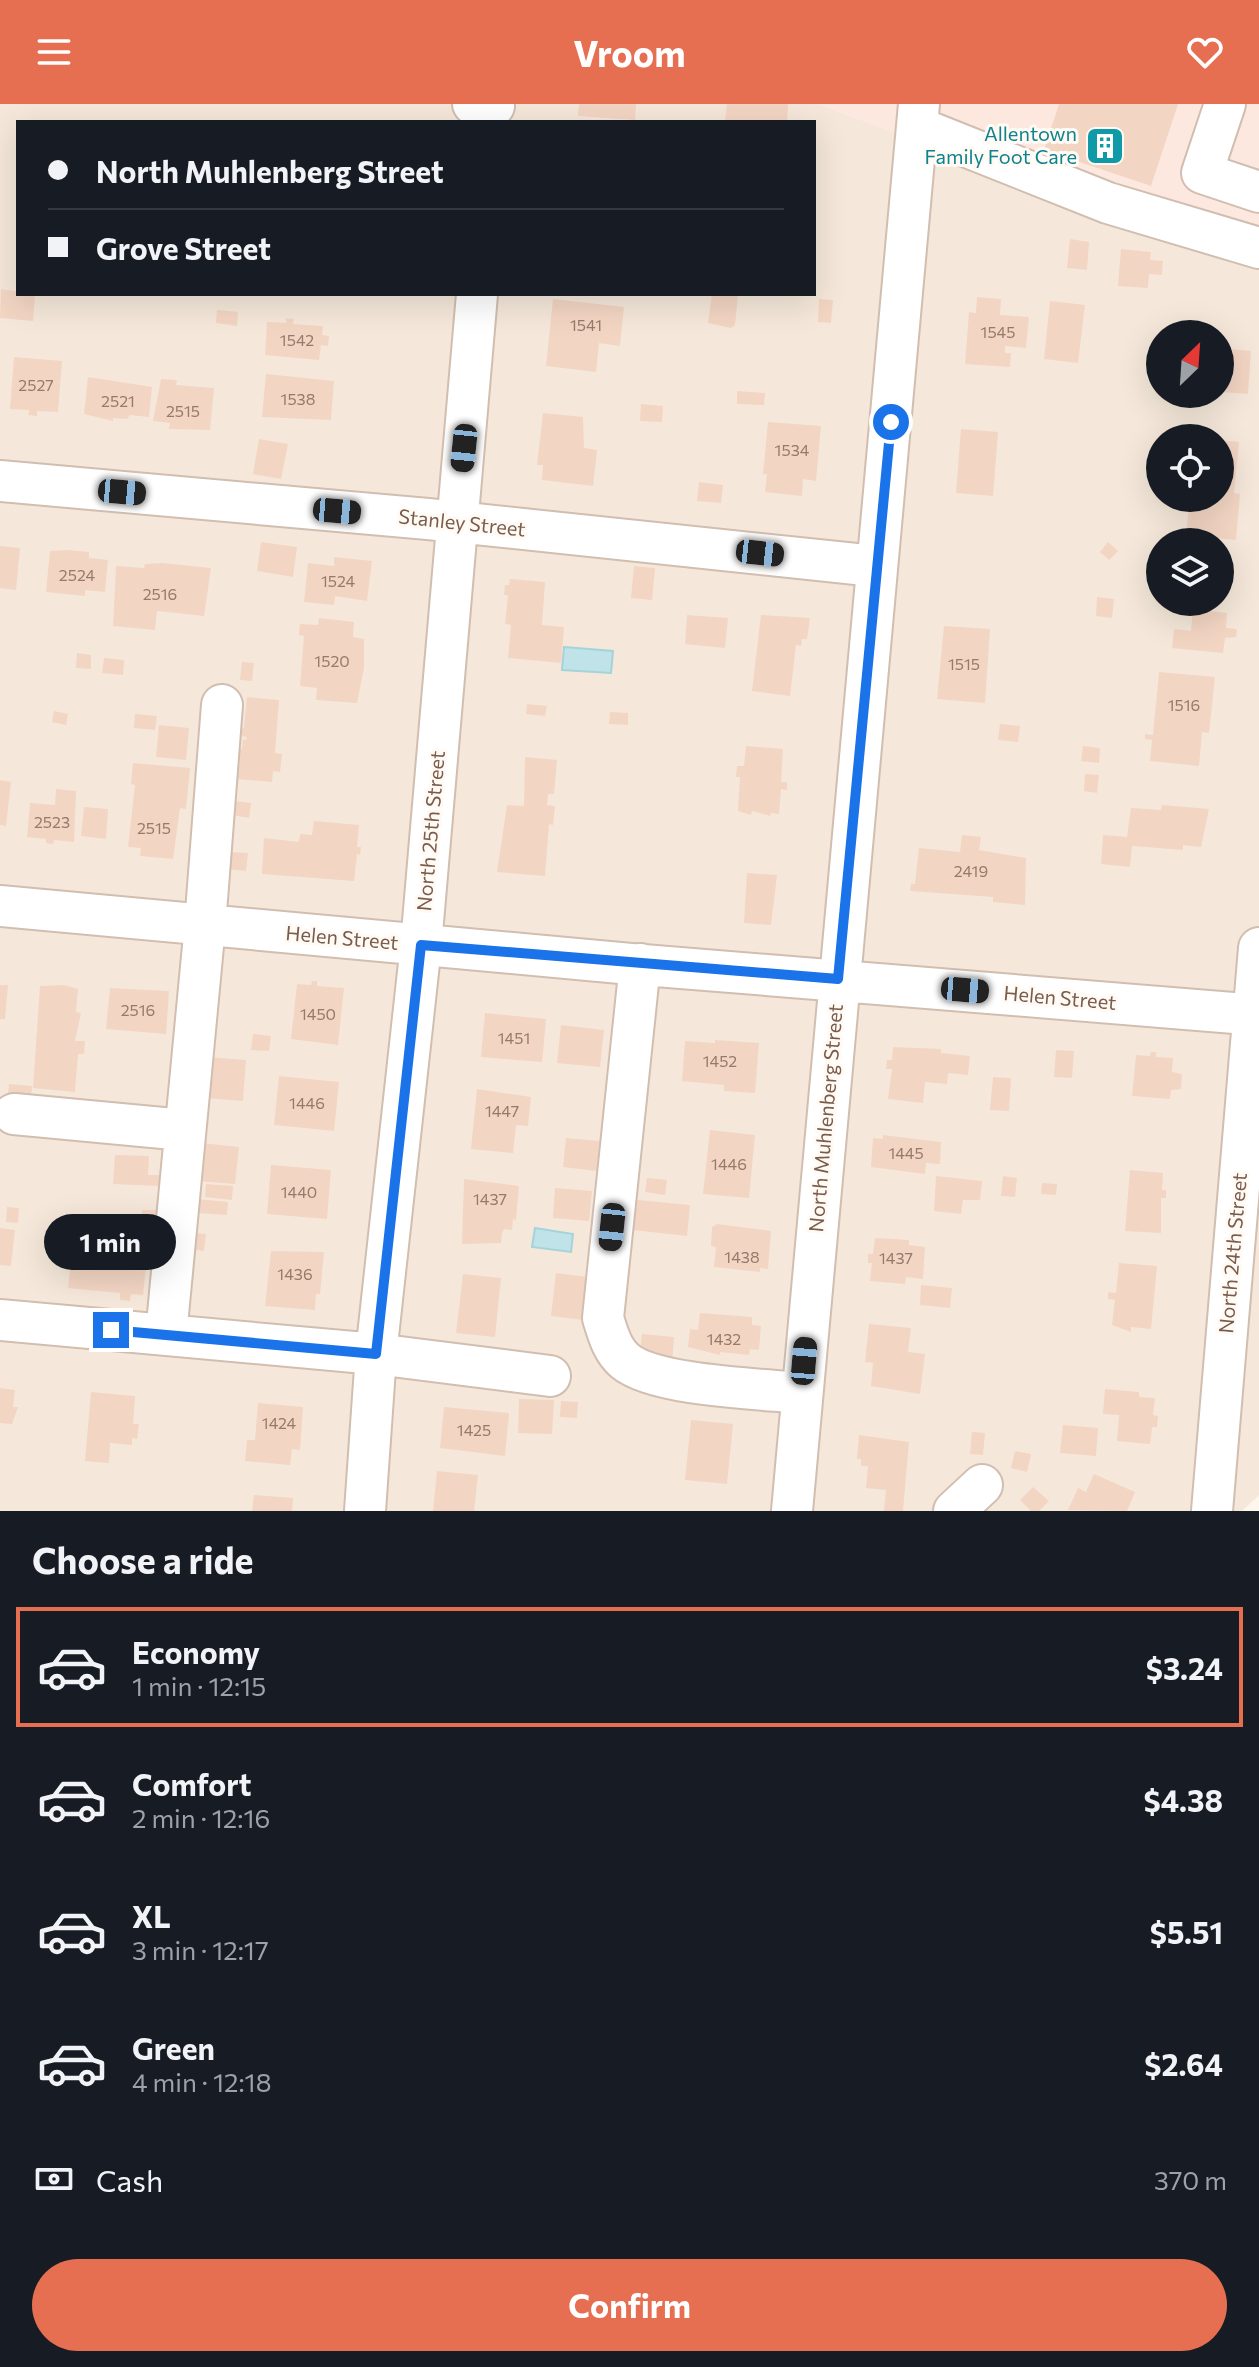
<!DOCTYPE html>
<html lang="en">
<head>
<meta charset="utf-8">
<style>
	:root { --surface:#171b24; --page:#242831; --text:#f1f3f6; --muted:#9ea1a6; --line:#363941; --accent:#e76f51 }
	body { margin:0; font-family:Commissioner,sans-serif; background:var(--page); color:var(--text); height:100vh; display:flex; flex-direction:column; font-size:30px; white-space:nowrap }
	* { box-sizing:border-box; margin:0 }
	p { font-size:26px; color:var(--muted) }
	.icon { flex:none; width:44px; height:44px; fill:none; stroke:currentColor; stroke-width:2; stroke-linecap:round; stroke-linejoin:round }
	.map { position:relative; height:1407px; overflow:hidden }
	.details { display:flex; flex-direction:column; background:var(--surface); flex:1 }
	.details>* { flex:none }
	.guide { position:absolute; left:16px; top:16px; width:800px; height:176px; border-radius:0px; box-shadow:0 8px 32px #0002; display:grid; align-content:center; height:176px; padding:0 32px; background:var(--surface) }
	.needle { width:52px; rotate:25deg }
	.controls { position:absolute; left:1146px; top:216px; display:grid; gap:16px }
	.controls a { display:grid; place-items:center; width:88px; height:88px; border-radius:50%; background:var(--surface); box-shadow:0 8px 32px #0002; font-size:40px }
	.end { position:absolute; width:36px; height:36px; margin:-18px; border:10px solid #1a73e8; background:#fff; box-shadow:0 0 0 4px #fff }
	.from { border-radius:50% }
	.bubble { position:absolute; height:56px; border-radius:28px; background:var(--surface); box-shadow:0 8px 32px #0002; font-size:26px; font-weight:700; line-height:56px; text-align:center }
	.car { position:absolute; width:24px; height:48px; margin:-24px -12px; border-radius:10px; box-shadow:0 0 6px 2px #0007; background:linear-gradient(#222 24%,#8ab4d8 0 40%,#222 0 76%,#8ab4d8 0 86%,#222 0) }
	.guide b { display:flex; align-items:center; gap:28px; height:76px; font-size:30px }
	.guide b+b { border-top:2px solid var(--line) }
	.guide i { width:20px; height:20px; background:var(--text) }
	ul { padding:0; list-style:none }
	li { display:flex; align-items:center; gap:24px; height:120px; margin:0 16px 12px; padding:0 16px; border:4px solid transparent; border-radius:0px }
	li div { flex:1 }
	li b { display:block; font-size:30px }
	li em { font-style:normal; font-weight:700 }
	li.current { border-color:var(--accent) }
	li>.icon { width:72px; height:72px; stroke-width:1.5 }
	h2 { padding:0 32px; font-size:36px; line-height:96px }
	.pay { display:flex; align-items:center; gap:20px; height:88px; padding:0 32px; font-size:30px }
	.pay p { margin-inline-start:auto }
	.cta { display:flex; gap:16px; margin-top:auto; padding:16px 32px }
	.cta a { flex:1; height:92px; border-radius:48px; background:var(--accent); color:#fff; font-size:32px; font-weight:700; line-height:92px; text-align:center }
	header { display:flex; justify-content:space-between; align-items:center; height:104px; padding:0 32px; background:var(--accent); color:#fff; font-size:36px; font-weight:700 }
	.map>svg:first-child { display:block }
</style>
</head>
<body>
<header><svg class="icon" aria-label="menu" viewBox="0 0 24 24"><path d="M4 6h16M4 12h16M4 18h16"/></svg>Vroom<svg class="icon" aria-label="heart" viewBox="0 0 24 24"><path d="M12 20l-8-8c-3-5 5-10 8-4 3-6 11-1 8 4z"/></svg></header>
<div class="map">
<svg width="1259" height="1407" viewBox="0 0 1259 1407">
	<rect width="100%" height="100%" fill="#fdf6ec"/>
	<!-- residential -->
	<path fill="#f5e8da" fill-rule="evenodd" d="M0 0H818L1259 163V1391L1242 1407H0ZM18 18H814V190H18ZM1160 230H1220V290H1160ZM1160 334H1220V394H1160ZM1160 438H1220V498H1160Z"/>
	<!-- commercial -->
	<path fill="#fde8e0" d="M818 0H1259V163Z"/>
	<!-- water -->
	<path fill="#bfe3e8" stroke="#a5d3da" stroke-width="2" d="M564 543 613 547 611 569 562 566Z
		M535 1124 573 1130 571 1148 532 1143Z"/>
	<!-- building -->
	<path fill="#f3d5c3" d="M579 0H636L635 16 578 12Z
		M727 0H788L787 18H725Z
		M1059 0H1178L1151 82 1044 46Z
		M1070 135 1089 138 1087 166 1067 164Z
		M1121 145 1151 148 1150 156 1163 157 1162 171 1149 170 1148 184 1118 182Z
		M1 185 35 190 33 217 0 214Z
		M712 190H738L735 221 731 224 708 219Z
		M977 193 1001 195 1000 211 1029 213 1026 244 1005 242V249H1011L1010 263 965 260 969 208 976 209Z
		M553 195 624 203 620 242 599 239 596 268 546 262Z
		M819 195 833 196 831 219 818 218Z
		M1050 197 1085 201 1078 259 1044 255Z
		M217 206 238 208 237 222 216 219Z
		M286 214 294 215 293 220 323 222 322 231 329 232 328 242 321 241 319 256 265 251 267 218 286 219Z
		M1220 244 1251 247 1248 290 1220 288Z
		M14 253 62 257 58 308 37 307V312L28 311 29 306 10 305Z
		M266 270 334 277 331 316 262 313Z
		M88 273 152 283 149 313 130 311 127 315 113 314V317L84 310Z
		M161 275 177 276 176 281 214 284 210 326 169 325 170 319 153 317Z
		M737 287 765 289 764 301 737 300Z
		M641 300 663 302 662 318 640 317Z
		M543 309 583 313 584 344 597 346 593 382 542 376 543 361H537Z
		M768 318 821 322 816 377 803 375 802 392 765 388 767 370H763Z
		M961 325 998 328 993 392 956 389Z
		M259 335 288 340 281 375 253 370Z
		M1220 336 1239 338 1234 389 1240 390 1236 436 1186 431 1189 401 1181 400 1182 394H1220Z
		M699 378 723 381 721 399 697 397Z
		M261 438 297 443 293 473 257 467Z
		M1108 438 1118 447 1109 456 1100 448Z
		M0 442 20 444 16 486 0 484Z
		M67 446 89 448V454L108 456 105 488 85 486V492L46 488 50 447Z
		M334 453 372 457 367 497 335 492 334 501 304 498 308 459 334 462Z
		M162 459 211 464 204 512 157 507 155 526 113 522 116 462 144 464 145 460Z
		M634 462 655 464 652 496 631 494Z
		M510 475 545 478 542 521 564 523 561 559 508 554 511 521 505 520 508 491H504L505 481H509Z
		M1097 493 1114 495 1112 514 1096 512Z
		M1193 505 1227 509 1226 524 1237 525 1236 533 1225 534 1223 549 1172 544 1174 525 1191 527Z
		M687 511 728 514 725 544 685 540Z
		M761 511 810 514 807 535H802L801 542 796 541 790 592 752 587Z
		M319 514 354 518 353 533 364 535V564L357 599 316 596 317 584 300 582 304 532 299 531 300 520 318 521Z
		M944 522 990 525 985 599 937 595Z
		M77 549 91 551V565L76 564Z
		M104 554 124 556 123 571 102 569Z
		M242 558 254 559 252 577 240 576Z
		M1159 568 1215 573 1209 629 1202 628 1199 662 1150 657 1152 636 1145 635V630L1153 631Z
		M247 593 279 596 275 649 282 650 280 668 273 667 272 678 237 675 240 658 233 657 234 644 242 645 243 635 246 636 247 633 240 632 241 623 244 624Z
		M527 600 547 602 545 612 526 610Z
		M54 607 68 610 66 621 52 618Z
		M610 608 628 609V621L609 620Z
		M135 610 157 612 155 626 134 624Z
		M1000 620 1020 622 1018 638 998 636Z
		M159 621 189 624 186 656 156 653Z
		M746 642 783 645 781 678H787V686L781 685 779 710 771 709 770 712 752 707 751 711 738 707 740 673H736L737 662H744Z
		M1083 642 1100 644 1099 659 1081 657Z
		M525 653 557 656 554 690H548L547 701 555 702 553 721 549 720 545 772 497 768 507 701 524 702Z
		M133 659 190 664 186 705 180 704 173 755 140 752 141 744 128 743 135 681 131 680Z
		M1085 670 1099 671 1097 689 1084 687Z
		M0 676 11 678 6 722 0 721Z
		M56 685 76 687 74 738 54 736 53 740 46 739V735L27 733 30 699 55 701Z
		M234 697 251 699 249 714 232 711Z
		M1162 701 1209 705 1201 743 1183 741V746L1132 742 1130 763 1101 760 1103 731 1127 733 1131 704 1161 706Z
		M84 703 108 705 106 735 81 732Z
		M314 717 359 721 357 743H361L360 751 357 750 354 777 262 770 264 734 299 738 300 730 312 731Z
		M962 731 981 733 979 746 1026 754 1025 801 993 798V793L910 787 911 780H915L919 744 960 748Z
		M228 748 248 749 246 767 227 765Z
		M747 769 777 771 771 821 744 819Z
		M312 877H317V882L344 884 338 941 291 935 297 880 311 881Z
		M0 881H8L5 915H0Z
		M64 881 78 885 76 908 81 909 75 937H85L84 950H78L75 988 33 984 40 882Z
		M110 884 169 887 166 930 106 925Z
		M485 909 546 915 542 958 481 953Z
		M561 921 604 926 600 963 557 959Z
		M253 930 271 932 269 947 251 946Z
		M715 936 759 939 755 989 724 987V981L682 977 685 937 715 939Z
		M893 943 941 945V949L970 952 968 971 948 969 947 980 925 978 923 999 888 995 892 965H886L887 956H892Z
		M1056 946 1074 947 1072 974 1054 973Z
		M1151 948H1156V953L1173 954 1172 968 1182 970 1181 985 1171 986 1170 995 1132 992 1136 951 1150 952Z
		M208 953 246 956 243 997 205 994Z
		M279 972 339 978 334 1027 274 1021Z
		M993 973 1011 974 1009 1007 990 1006Z
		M9 980 32 982 30 1005 7 1003Z
		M477 985 531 993 528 1022 516 1021 513 1049 471 1045Z
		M710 1026 755 1031 749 1094 703 1090Z
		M883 1031 941 1038 940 1060 926 1059 925 1070 871 1063 873 1034 883 1035Z
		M566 1034 599 1037 597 1067 563 1063Z
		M201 1039 239 1043 235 1080 197 1077Z
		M115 1051 149 1052 148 1071H161L160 1082 113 1080Z
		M271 1061 331 1066 327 1115 267 1110Z
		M1130 1066 1163 1069 1162 1086H1166V1094H1161V1129L1125 1127Z
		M936 1072 982 1077 980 1096H963L961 1110 934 1107Z
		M1003 1072 1017 1074 1015 1093 1001 1092Z
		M647 1074 667 1076 665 1091 645 1088Z
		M464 1075 519 1082 516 1116 513 1115 512 1126 504 1125 502 1129 501 1139 462 1140Z
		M1042 1079 1057 1080 1056 1091 1041 1090Z
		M206 1080 233 1082 232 1096 205 1093Z
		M555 1084 592 1087 589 1117 553 1114Z
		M198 1095 228 1098 227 1111 197 1109Z
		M627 1095 690 1101 687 1132 624 1125Z
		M7 1103 19 1104 18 1119 6 1118Z
		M142 1106H156V1118H141Z
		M717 1120 771 1127 768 1165 760 1164V1168L714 1163 716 1143 711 1142 712 1123Z
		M0 1124 15 1126 11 1162 0 1161Z
		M193 1129 206 1130 204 1147 192 1145Z
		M875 1134 909 1136V1141L925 1143 923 1175 906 1173 905 1180 870 1177 872 1159H868V1150H873Z
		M72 1145 147 1153 143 1191 131 1190 130 1197 120 1196V1189L68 1184Z
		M271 1147 324 1148 320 1190H316L315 1206 265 1202Z
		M1119 1159 1157 1162 1151 1225 1131 1223V1228L1112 1221 1115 1196 1108 1195V1188L1116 1189Z
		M556 1169 588 1173 583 1216 551 1212Z
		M463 1170 501 1174 495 1233 456 1229Z
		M921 1181 952 1184 950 1204 920 1201Z
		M700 1209 752 1213V1221L761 1222 759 1246 750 1245 749 1251 720 1248V1251L688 1243 690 1225 698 1226Z
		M869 1220 911 1224 908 1248 925 1250 920 1290 871 1282 873 1259 865 1258Z
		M642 1230 674 1233 672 1261 639 1259Z
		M0 1284 15 1286 13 1303H18L12 1320 0 1319Z
		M1105 1285 1139 1288V1293L1155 1294 1153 1311 1158 1312 1157 1323H1152L1150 1340 1117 1337 1119 1311 1103 1310Z
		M91 1288 135 1292 133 1320H139L137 1335 132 1334V1341L110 1339 109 1359 85 1357Z
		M519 1295 554 1296 552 1330 518 1329Z
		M561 1297 578 1298 577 1314 560 1313Z
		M258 1299 303 1303 300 1346 292 1345 290 1361 245 1357 247 1336H255Z
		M444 1303 509 1309 505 1352 440 1344Z
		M691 1316 733 1320 727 1380 685 1376Z
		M1063 1321 1098 1324 1096 1352 1060 1349Z
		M972 1328 985 1329 983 1351 970 1350Z
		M859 1331 909 1338 903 1407H884L886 1386 866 1384 868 1362H861V1355H857Z
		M1015 1347 1031 1350 1027 1368 1011 1364Z
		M437 1367 478 1371 474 1407H433Z
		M1094 1370 1135 1388 1127 1407 1068 1406 1078 1384 1086 1388Z
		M1033 1383 1049 1397 1039 1407H1031L1020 1396Z
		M254 1391 293 1394 292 1407H252Z"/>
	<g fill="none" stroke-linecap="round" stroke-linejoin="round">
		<defs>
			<path id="minor" d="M473 0 494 2
				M1225 0 1202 69 1259 88
				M917 23 1108 99 1259 144
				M0 377 428 415 875 462
				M0 802 631 860 1259 911
				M640 860 603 1214C608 1230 612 1246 625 1257 655 1282 761 1285 802 1289
				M14 1010 184 1026
				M0 1216 376 1250 550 1272
				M166 1231 205 821 222 601
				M365 1407 376 1250 421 841 477 190
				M792 1407 919 0
				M954 1407 982 1381
				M1212 1407 1259 844"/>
		</defs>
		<!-- minor casing -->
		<use href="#minor" stroke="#d1beb0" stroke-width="44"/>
		<!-- minor -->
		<use href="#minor" stroke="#fff" stroke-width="40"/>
	</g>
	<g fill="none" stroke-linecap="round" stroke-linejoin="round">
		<!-- route -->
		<path stroke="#1a73e8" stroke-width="10" d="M111 1226 376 1250 421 841 838 875 891 318"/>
	</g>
	<!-- icons -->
	<defs>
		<symbol id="building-square" viewBox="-11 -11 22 22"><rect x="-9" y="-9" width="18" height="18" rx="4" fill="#0f9aa8" stroke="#fffaf3"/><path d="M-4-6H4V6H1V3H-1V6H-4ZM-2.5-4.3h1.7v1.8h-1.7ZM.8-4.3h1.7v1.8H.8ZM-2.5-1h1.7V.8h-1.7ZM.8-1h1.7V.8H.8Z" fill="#fff"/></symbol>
	</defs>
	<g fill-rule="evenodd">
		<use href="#building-square" x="1083" y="20" width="44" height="44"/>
	</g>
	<g text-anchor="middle" stroke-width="6" stroke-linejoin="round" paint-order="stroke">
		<!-- number labels -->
		<g font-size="16" fill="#987a6a">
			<text x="586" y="227">1541</text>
			<text x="998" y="234">1545</text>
			<text x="297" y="242">1542</text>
			<text x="36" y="287">2527</text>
			<text x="298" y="301">1538</text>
			<text x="118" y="303">2521</text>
			<text x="183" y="313">2515</text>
			<text x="792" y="352">1534</text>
			<text x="77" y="477">2524</text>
			<text x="338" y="483">1524</text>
			<text x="160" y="496">2516</text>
			<text x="332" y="563">1520</text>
			<text x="964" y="566">1515</text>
			<text x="1184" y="607">1516</text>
			<text x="52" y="724">2523</text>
			<text x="154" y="730">2515</text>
			<text x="971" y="773">2419</text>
			<text x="138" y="912">2516</text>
			<text x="318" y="916">1450</text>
			<text x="514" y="940">1451</text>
			<text x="720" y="963">1452</text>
			<text x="307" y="1005">1446</text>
			<text x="502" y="1013">1447</text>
			<text x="906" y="1055">1445</text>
			<text x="729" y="1066">1446</text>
			<text x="299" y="1094">1440</text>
			<text x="490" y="1101">1437</text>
			<text x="742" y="1159">1438</text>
			<text x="896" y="1160">1437</text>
			<text x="295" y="1176">1436</text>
			<text x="724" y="1241">1432</text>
			<text x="279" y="1325">1424</text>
			<text x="474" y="1332">1425</text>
		</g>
		<!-- culture labels -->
		<g font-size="20" fill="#0d838f" stroke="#fffaf3" text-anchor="end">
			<text x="1077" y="37">Allentown<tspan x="1077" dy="23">Family Foot Care</tspan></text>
		</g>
		<!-- street labels -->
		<g font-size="20" fill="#7a5c4d" stroke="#fffaf3">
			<text transform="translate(462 419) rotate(6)" y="7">Stanley Street</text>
			<text transform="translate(431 727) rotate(-85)" y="7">North 25th Street</text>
			<text transform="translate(342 834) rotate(5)" y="7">Helen Street</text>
			<text transform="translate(1060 894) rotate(5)" y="7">Helen Street</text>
			<text transform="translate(826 1014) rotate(-85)" y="7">North Muhlenberg Street</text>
			<text transform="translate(1233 1149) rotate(-85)" y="7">North 24th Street</text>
		</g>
	</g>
</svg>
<div class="controls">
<a><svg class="needle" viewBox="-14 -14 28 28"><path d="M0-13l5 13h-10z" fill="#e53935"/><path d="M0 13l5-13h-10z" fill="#9ea1a6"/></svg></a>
<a><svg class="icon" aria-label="locate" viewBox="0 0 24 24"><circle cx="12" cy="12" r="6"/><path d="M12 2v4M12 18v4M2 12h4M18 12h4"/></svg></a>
<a><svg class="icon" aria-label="layers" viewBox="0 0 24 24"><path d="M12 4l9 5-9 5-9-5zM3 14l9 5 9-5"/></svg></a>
</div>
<i class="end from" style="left:891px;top:318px"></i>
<i class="end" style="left:111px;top:1226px"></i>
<div class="bubble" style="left:44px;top:1110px;width:132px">1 min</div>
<i class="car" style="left:464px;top:344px;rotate:186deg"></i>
<i class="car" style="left:122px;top:388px;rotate:95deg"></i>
<i class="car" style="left:337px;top:407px;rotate:95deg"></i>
<i class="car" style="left:760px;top:449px;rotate:96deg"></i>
<i class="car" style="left:965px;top:886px;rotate:95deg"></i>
<i class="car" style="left:612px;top:1123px;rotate:186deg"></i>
<i class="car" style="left:804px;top:1257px;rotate:5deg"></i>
<div class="guide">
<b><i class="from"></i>North Muhlenberg Street</b>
<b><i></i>Grove Street</b>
</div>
</div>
<section class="details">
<h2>Choose a ride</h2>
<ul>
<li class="current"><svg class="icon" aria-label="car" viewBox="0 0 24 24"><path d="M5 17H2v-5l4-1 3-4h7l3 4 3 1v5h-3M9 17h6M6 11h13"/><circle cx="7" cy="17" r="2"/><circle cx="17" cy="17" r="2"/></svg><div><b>Economy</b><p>1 min · 12:15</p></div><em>$3.24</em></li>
<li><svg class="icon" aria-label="car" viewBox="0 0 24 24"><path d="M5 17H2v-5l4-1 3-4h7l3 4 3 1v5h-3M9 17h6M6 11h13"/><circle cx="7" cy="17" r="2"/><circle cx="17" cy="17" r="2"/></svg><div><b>Comfort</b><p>2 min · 12:16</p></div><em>$4.38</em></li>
<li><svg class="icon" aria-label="car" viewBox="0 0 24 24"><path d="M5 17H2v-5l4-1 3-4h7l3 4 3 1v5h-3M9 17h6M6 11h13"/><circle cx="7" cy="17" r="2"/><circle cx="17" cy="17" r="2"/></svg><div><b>XL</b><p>3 min · 12:17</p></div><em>$5.51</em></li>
<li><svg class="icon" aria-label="car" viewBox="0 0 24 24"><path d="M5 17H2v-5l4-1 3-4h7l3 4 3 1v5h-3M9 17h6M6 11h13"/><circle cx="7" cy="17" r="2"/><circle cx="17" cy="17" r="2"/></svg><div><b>Green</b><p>4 min · 12:18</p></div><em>$2.64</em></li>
</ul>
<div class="pay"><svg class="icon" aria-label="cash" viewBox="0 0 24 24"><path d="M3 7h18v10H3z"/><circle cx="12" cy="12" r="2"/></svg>Cash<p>370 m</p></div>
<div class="cta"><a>Confirm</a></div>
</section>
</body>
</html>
